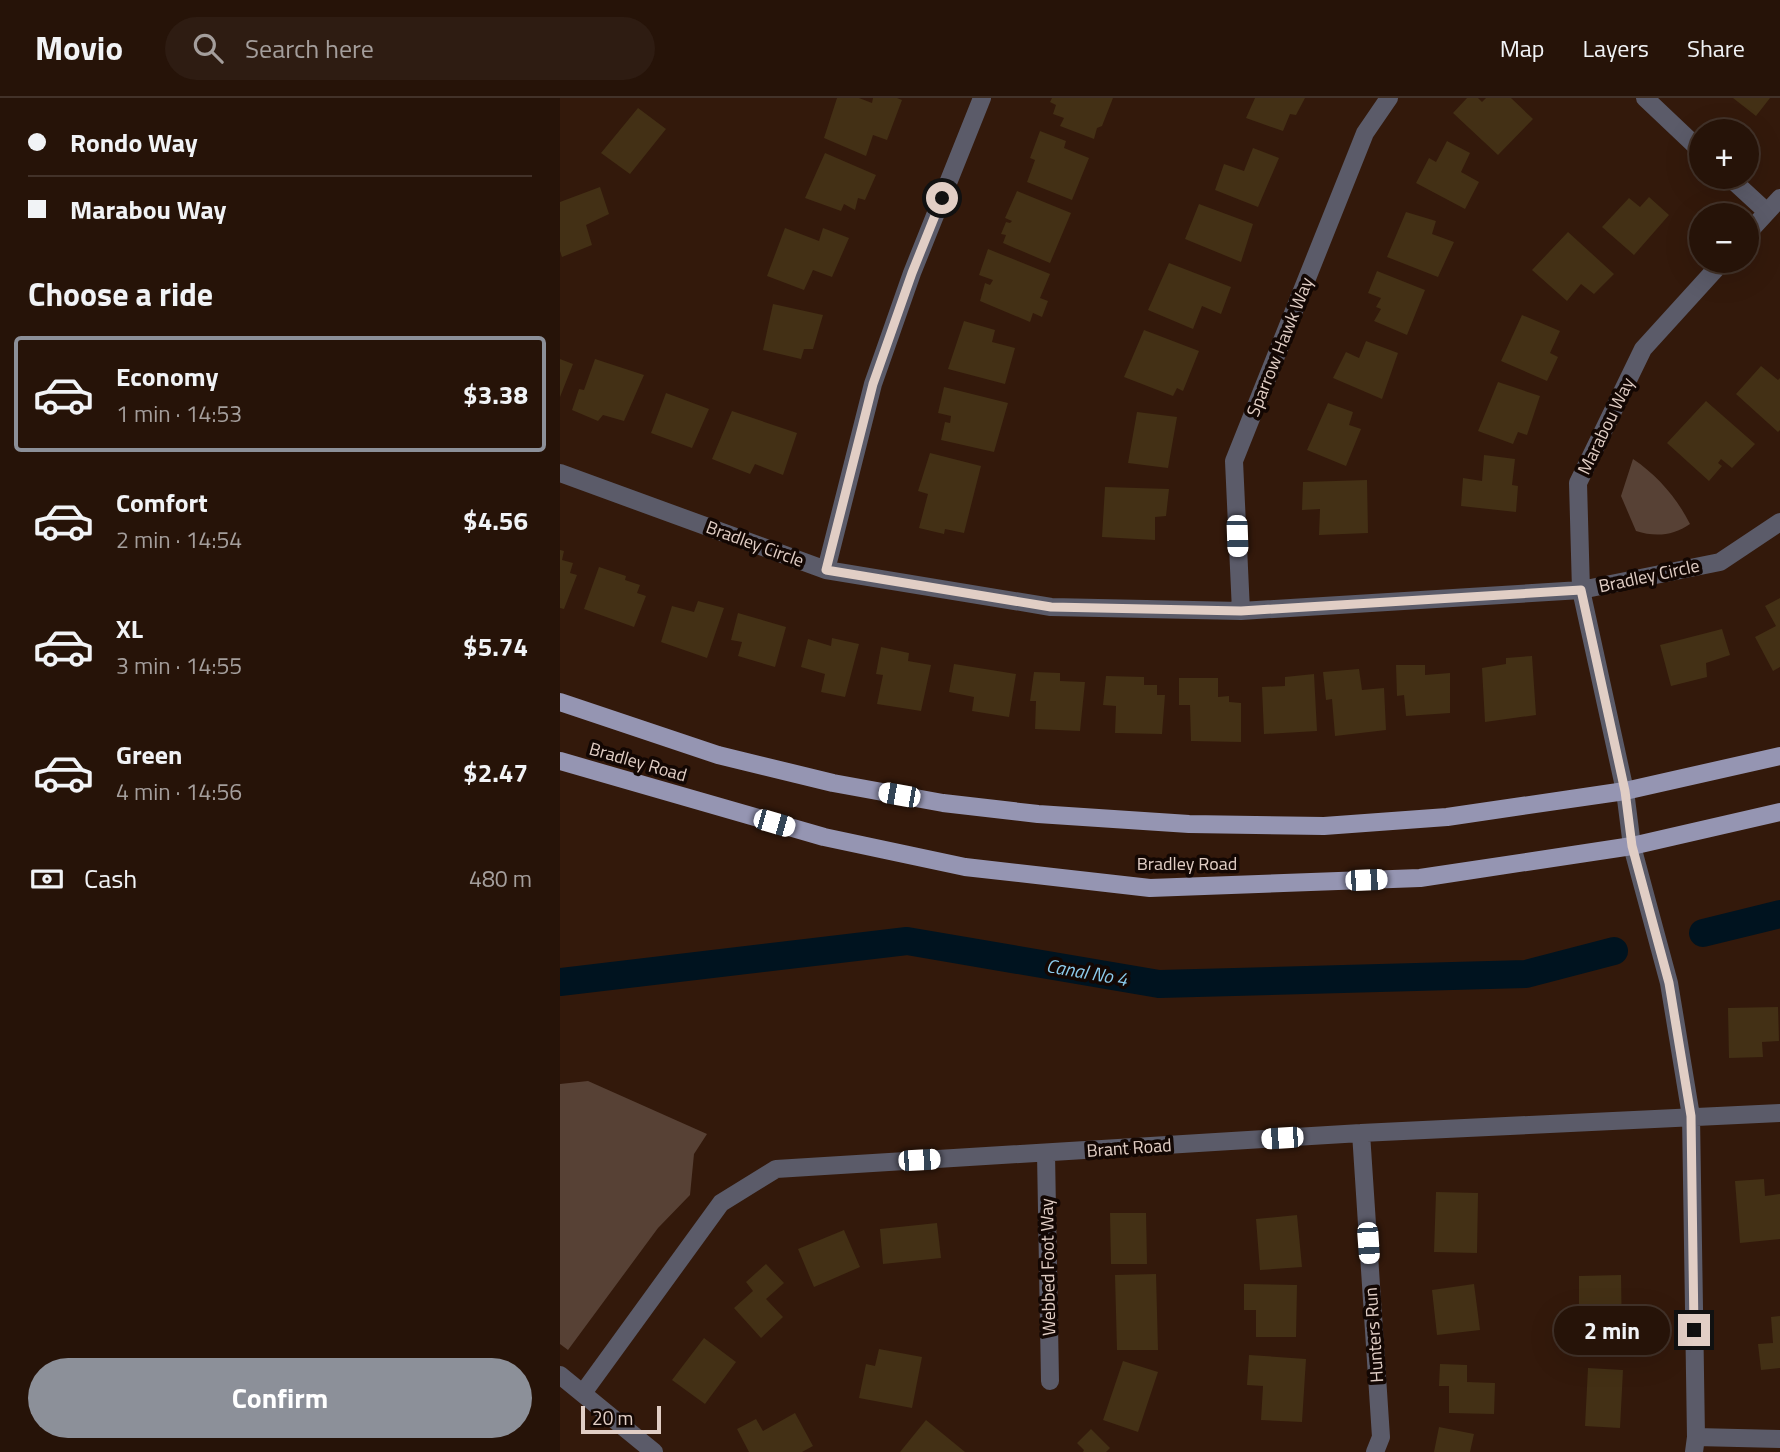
<!DOCTYPE html>
<html lang="en">
<head>
<meta charset="utf-8">
<style>
	:root { --surface:#261308; --page:#2e1c12; --text:#f1f3f6; --muted:#a49e9c; --line:#423229; --accent:#8c9099 }
	body { margin:0; font-family:"Titillium Web",sans-serif; background:var(--page); color:var(--text); height:100vh; display:flex; flex-direction:column; font-size:26px; white-space:nowrap }
	* { box-sizing:border-box; margin:0 }
	p { font-size:23px; color:var(--muted) }
	.icon { flex:none; width:38px; height:38px; fill:none; stroke:currentColor; stroke-width:2; stroke-linecap:round; stroke-linejoin:round }
	.map { position:relative; flex:1; overflow:hidden }
	.sheet { display:flex; flex-direction:column; background:var(--surface); width:560px }
	.sheet>* { flex:none }
	.guide { display:grid; align-content:center; height:154px; padding:0 28px; background:var(--surface) }
	.fabs { position:absolute; left:1129px; top:21px; display:grid; gap:14px }
	.fabs a { display:grid; place-items:center; width:70px; height:70px; border-radius:50%; background:var(--surface); box-shadow:0 7px 28px #0002,0 0 0 2px var(--line); font-size:35px }
	.scale { position:absolute; left:21px; bottom:18px; width:80px; box-sizing:border-box; padding-left:7px; border:4px solid #e1cec5; border-top:0; font-size:19px; line-height:24px; white-space:nowrap; color:#e1cec5; -webkit-text-stroke:5px #130703; paint-order:stroke }
	.end { position:absolute; width:32px; height:32px; margin:-16px; border:9px solid #e1cec5; background:#111; box-shadow:0 0 0 4px #111 }
	.from { border-radius:50% }
	.bubble { position:absolute; height:49px; border-radius:24px; background:var(--surface); box-shadow:0 7px 28px #0002,0 0 0 2px var(--line); font-size:23px; font-weight:700; line-height:49px; text-align:center }
	.car { position:absolute; width:21px; height:42px; margin:-21px -10px; border-radius:9px; box-shadow:0 0 5px 2px #0007; background:linear-gradient(#fff 24%,#345 0 40%,#fff 0 76%,#345 0 86%,#fff 0) }
	.guide b { display:flex; align-items:center; gap:24px; height:66px; font-size:26px }
	.guide b+b { border-top:2px solid var(--line) }
	.guide i { width:18px; height:18px; background:var(--text) }
	ul { padding:0; list-style:none }
	li { display:flex; align-items:center; gap:21px; height:116px; margin:0 14px 10px; padding:0 14px; border:4px solid transparent; border-radius:7px }
	li div { flex:1 }
	li b { display:block; font-size:26px }
	li em { font-style:normal; font-weight:700 }
	li.on { border-color:var(--accent) }
	li>.icon { width:63px; height:63px; stroke-width:1.5 }
	h2 { padding:0 28px; font-size:32px; line-height:84px }
	.pay { display:flex; align-items:center; gap:18px; height:77px; padding:0 28px; font-size:26px }
	.pay p { margin-inline-start:auto }
	.cta { display:flex; gap:14px; margin-top:auto; padding:14px 28px }
	.cta a { flex:1; height:80px; border-radius:42px; background:var(--accent); color:#fff; font-size:28px; font-weight:700; line-height:80px; text-align:center }
	header { display:flex; align-items:center; gap:42px; box-sizing:border-box; height:98px; padding:0 35px; background:var(--surface); border-bottom:2px solid var(--line) }
	header strong { font-size:33px }
	nav { display:flex; gap:38px; margin-inline-start:auto; font-size:24px }
	.search { width:490px; height:63px; background:var(--page); display:flex; align-items:center; gap:18px; box-sizing:border-box; padding:0 24px; border-radius:38px; color:var(--muted); font-size:26px }
	main { display:flex; flex:1; min-height:0 }
	.map>svg:first-child { display:block }
</style>
</head>
<body>
<header>
<strong>Movio</strong>
<div class="search"><svg class="icon" aria-label="search" viewBox="0 0 24 24"><circle cx="10" cy="10" r="6"/><path d="M15 15l6 6"/></svg>Search here</div>
<nav><a>Map</a><a>Layers</a><a>Share</a></nav>
</header>
<main>
<section class="sheet">
<div class="guide">
<b><i class="from"></i>Rondo Way</b>
<b><i></i>Marabou Way</b>
</div>
<h2>Choose a ride</h2>
<ul>
<li class="on"><svg class="icon" aria-label="car" viewBox="0 0 24 24"><path d="M5 17H2v-5l4-1 3-4h7l3 4 3 1v5h-3M9 17h6M6 11h13"/><circle cx="7" cy="17" r="2"/><circle cx="17" cy="17" r="2"/></svg><div><b>Economy</b><p>1 min · 14:53</p></div><em>$3.38</em></li>
<li><svg class="icon" aria-label="car" viewBox="0 0 24 24"><path d="M5 17H2v-5l4-1 3-4h7l3 4 3 1v5h-3M9 17h6M6 11h13"/><circle cx="7" cy="17" r="2"/><circle cx="17" cy="17" r="2"/></svg><div><b>Comfort</b><p>2 min · 14:54</p></div><em>$4.56</em></li>
<li><svg class="icon" aria-label="car" viewBox="0 0 24 24"><path d="M5 17H2v-5l4-1 3-4h7l3 4 3 1v5h-3M9 17h6M6 11h13"/><circle cx="7" cy="17" r="2"/><circle cx="17" cy="17" r="2"/></svg><div><b>XL</b><p>3 min · 14:55</p></div><em>$5.74</em></li>
<li><svg class="icon" aria-label="car" viewBox="0 0 24 24"><path d="M5 17H2v-5l4-1 3-4h7l3 4 3 1v5h-3M9 17h6M6 11h13"/><circle cx="7" cy="17" r="2"/><circle cx="17" cy="17" r="2"/></svg><div><b>Green</b><p>4 min · 14:56</p></div><em>$2.47</em></li>
</ul>
<div class="pay"><svg class="icon" aria-label="cash" viewBox="0 0 24 24"><path d="M3 7h18v10H3z"/><circle cx="12" cy="12" r="2"/></svg>Cash<p>480 m</p></div>
<div class="cta"><a>Confirm</a></div>
</section>
<div class="map">
<svg width="1220" height="1354" viewBox="0 0 1220 1354">
	<rect width="100%" height="100%" fill="#33190b"/>
	<!-- green -->
	<path fill="#574135" d="M1073 361C1097 377 1117 400 1130 426 1113 438 1095 439 1076 433L1061 398Z
		M28 983 147 1036 134 1056 130 1097 98 1130 8 1252 0 1246V986Z"/>
	<g fill="none" stroke-linecap="round" stroke-linejoin="round">
		<!-- canal -->
		<path stroke="#00131f" stroke-width="28" d="M1143 835 1220 816
			M0 884 347 843 599 886 966 876 1054 853"/>
	</g>
	<!-- building -->
	<path fill="#433015" d="M277 0H299L312 5 313 0H337L342 2 327 42 313 37 306 58 264 40Z
		M492 0H553L542 28 537 30 534 41 500 28 504 20 493 16 496 7 490 4Z
		M695 0H745L736 17 730 16 723 33 686 20Z
		M907 0H918L922 4 926 0H951L973 21 938 57 893 15Z
		M1173 0H1210L1196 18Z
		M78 10 106 31 70 76 41 55Z
		M480 33 506 43 504 50 529 60 512 102 467 84 475 62 470 60Z
		M887 43 910 55 901 74 919 84 905 111 856 85 869 60 876 64Z
		M693 50 719 60 698 109 655 92 664 66 684 73Z
		M265 55 316 77 305 102 298 100 295 112 284 106 281 113 245 100Z
		M40 89 49 116 26 127 32 147 2 159 0 153V104Z
		M457 93 511 115 490 165 443 145 446 137 441 136 446 124 450 125 452 123 445 120Z
		M1089 99 1109 117 1074 157 1042 129 1069 100 1080 109Z
		M639 106 693 126 681 164 625 141Z
		M846 114 876 123 872 136 894 144 878 179 827 159Z
		M225 130 259 143 263 130 289 140 272 179 253 172 244 192 207 178Z
		M1008 134 1054 176 1034 196 1021 186 1007 203 972 172Z
		M428 151 490 176 480 200 488 203 482 219 473 215 470 224 420 203 425 185 430 187 433 182 419 177Z
		M609 165 671 189 661 216 642 208 633 231 588 212Z
		M817 173 865 192 847 237 814 223 821 211 816 209 821 200 808 195Z
		M213 206 263 217 253 251H244L241 261 203 252Z
		M962 217 1000 233 990 255 998 259 987 283 941 263Z
		M404 223 435 232 432 244 455 250 445 286 388 271Z
		M584 232 639 253 623 293 617 290 613 298 564 279Z
		M806 243 838 255 822 301 773 280 786 254 799 260Z
		M0 261 13 266 0 299Z
		M35 261 84 277 64 323 43 317 38 323 12 312 19 291 24 292Z
		M1201 268 1218 282 1220 280V332L1218 334 1176 296Z
		M938 284 980 298 967 337 958 334 953 346 918 333Z
		M384 289 448 305 434 354 381 342 385 324 390 325 391 318 378 315Z
		M106 295 149 311 132 350 91 335Z
		M1146 303 1195 346 1172 370 1161 361 1158 365 1162 368 1149 383 1107 345Z
		M768 305 793 314 789 327 801 331 786 368 747 352Z
		M172 313 237 335 223 377 195 366 190 376 152 361Z
		M577 314 617 319 608 370 568 365Z
		M370 355 421 368 404 435 385 431 384 436 359 430 368 396 358 393Z
		M924 357 955 361 952 387 958 388 956 414 901 408 903 380 922 383Z
		M807 382 808 435 759 437 760 411 742 412 743 384Z
		M545 389 609 391 606 418 595 419V442L542 439Z
		M0 452 4 453 2 462 13 465 10 475 17 477 4 511 0 510Z
		M39 469 66 478 65 482 80 487 77 495 86 498 74 529 24 511Z
		M1220 500V569L1213 573 1195 539 1216 528 1205 508Z
		M138 503 164 510 147 560 101 544 112 508 134 514Z
		M178 515 226 529 215 569 178 558 182 544 171 542Z
		M1162 531 1170 557 1146 565 1147 579 1111 588 1100 547Z
		M272 540 299 546 285 599 261 594 265 576 241 569 248 541 271 548Z
		M321 549 349 555 348 563 371 567 361 613 317 606 323 577 316 576Z
		M972 558 976 617 925 624 922 570 946 566V560Z
		M394 566 456 576 449 619 412 613 414 599 389 594Z
		M836 567H865V577L890 575V615L846 618 844 597 837 598Z
		M799 571 802 592 824 590 826 632 775 638 772 601 766 602 763 574Z
		M474 574 500 575V583L525 584 520 633 475 631 476 603H470Z
		M754 576 757 633 704 636 702 589 725 588V579Z
		M546 578 584 579V587H597V597H605L602 636 555 635 556 608 543 607Z
		M619 580H658V599L669 598V604L681 605V644L631 643 630 607H619Z
		M1218 909 1219 943 1202 944 1203 959 1169 960 1168 910Z
		M1204 1081 1205 1098 1220 1096V1141L1180 1145 1175 1083Z
		M876 1094 918 1095 917 1155 874 1154Z
		M550 1115H586L587 1166H551Z
		M737 1117 742 1169 700 1172 696 1121Z
		M377 1125 381 1160 323 1166 320 1131Z
		M284 1132 300 1169 254 1189 238 1151Z
		M206 1166 224 1185 206 1201 223 1219 201 1240 174 1210 193 1193 186 1184Z
		M596 1176 598 1252H557L555 1177Z
		M1061 1177 1062 1241 1019 1242V1178Z
		M684 1186 737 1187 736 1239H696V1212H684Z
		M914 1186 920 1232 877 1237 872 1192Z
		M1220 1218V1270L1201 1272 1198 1246 1213 1245 1211 1219Z
		M144 1240 176 1264 145 1306 112 1282Z
		M319 1251 362 1259 352 1310 299 1300 306 1266 315 1268Z
		M689 1257 746 1261 742 1324 701 1322 703 1288 687 1287Z
		M563 1263 598 1274 578 1334 543 1322Z
		M880 1266 907 1267V1284L935 1285 934 1316 889 1315V1288H879Z
		M1028 1270 1063 1272 1060 1330 1025 1328Z
		M235 1315 253 1348 242 1354H189L177 1331 196 1321 203 1333Z
		M366 1322 405 1354H340Z
		M879 1329 914 1336 910 1354H874Z
		M531 1331 550 1350 546 1354H523L524 1352 517 1345Z"/>
	<g fill="none" stroke-linecap="round" stroke-linejoin="round">
		<!-- street -->
		<path stroke="#5b5b69" stroke-width="18" d="M1085 0 1141 53
			M1169 79 1207 114
			M1186 137 1220 100
			M0 375 266 472 491 509 681 513 1021 492 1160 464 1220 424
			M266 472 313 286 352 175 422 0
			M681 513 674 363 805 35 829 0
			M801 1035 821 1339 815 1354
			M486 1055 490 1283
			M0 1277 94 1354
			M23 1295 161 1105 216 1071 801 1035 1220 1015
			M1136 1339 1220 1341
			M1134 1354 1136 1339 1131 1018 1109 885 1072 748 1065 693 1021 492 1018 385 1083 251 1163 163"/>
		<!-- primary -->
		<path stroke="#9595b2" stroke-width="18" d="M0 604 158 657 273 685 383 705 478 716 629 726 764 728 887 719 1065 693 1220 658
			M0 663 264 739 405 769 590 790 860 780 1072 748 1220 714"/>
	</g>
	<g fill="none" stroke-linecap="round" stroke-linejoin="round">
		<!-- route -->
		<path stroke="#e1cec5" stroke-width="9" d="M382 100 352 175 313 286 266 472 491 509 681 513 1021 492 1065 693 1072 748 1109 885 1131 1018 1134 1232"/>
	</g>
	<g text-anchor="middle" stroke-width="7" stroke-linejoin="round" paint-order="stroke">
		<!-- street labels -->
		<g font-size="18" fill="#e1cec5" stroke="#130703">
			<text transform="translate(720 249) rotate(-68)" y="6">Sparrow Hawk Way</text>
			<text transform="translate(1046 328) rotate(-64)" y="6">Marabou Way</text>
			<text transform="translate(195 446) rotate(20)" y="6">Bradley Circle</text>
			<text transform="translate(1089 478) rotate(-12)" y="6">Bradley Circle</text>
			<text transform="translate(78 664) rotate(16)" y="6">Bradley Road</text>
			<text x="627" y="772">Bradley Road</text>
			<text transform="translate(569 1050) rotate(-4)" y="6">Brant Road</text>
			<text transform="translate(488 1169) rotate(-91)" y="6">Webbed Foot Way</text>
			<text transform="translate(814 1237) rotate(-94)" y="6">Hunters Run</text>
		</g>
		<!-- water labels -->
		<g font-size="19" font-style="italic" fill="#8bcaeb" stroke="#130703">
			<text transform="translate(527 874) rotate(10)" y="7">Canal No 4</text>
		</g>
	</g>
</svg>
<div class="fabs">
<a>+</a>
<a>−</a>
</div>
<div class="scale">20 m</div>
<i class="end from" style="left:382px;top:100px"></i>
<i class="end" style="left:1134px;top:1232px"></i>
<div class="bubble" style="left:994px;top:1208px;width:116px">2 min</div>
<i class="car" style="left:677px;top:438px;rotate:178deg"></i>
<i class="car" style="left:339px;top:697px;rotate:280deg"></i>
<i class="car" style="left:214px;top:725px;rotate:106deg"></i>
<i class="car" style="left:806px;top:782px;rotate:88deg"></i>
<i class="car" style="left:722px;top:1040px;rotate:266deg"></i>
<i class="car" style="left:359px;top:1062px;rotate:87deg"></i>
<i class="car" style="left:808px;top:1145px;rotate:176deg"></i>
</div>
</main>
</body>
</html>
